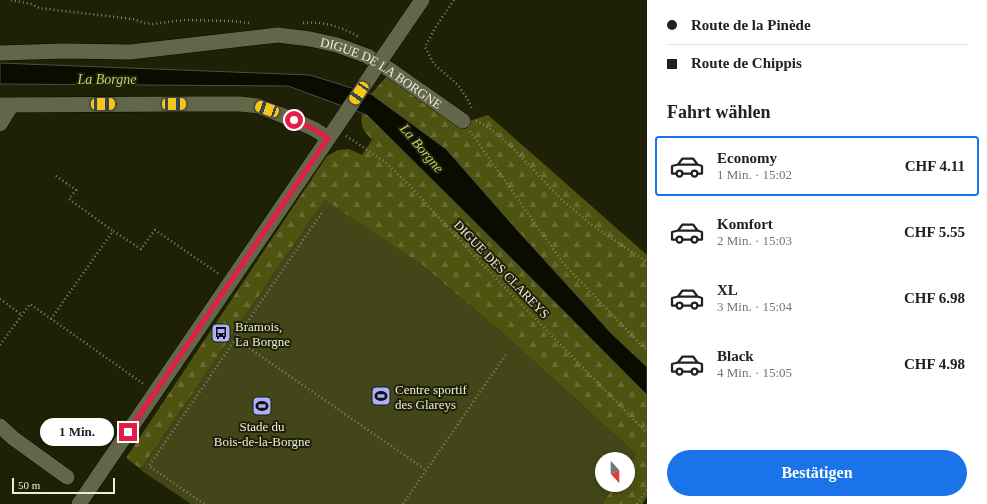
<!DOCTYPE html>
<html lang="de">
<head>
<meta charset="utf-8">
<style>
	:root { --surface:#fff; --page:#f6f6f6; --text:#202124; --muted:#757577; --line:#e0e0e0; --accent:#1a73e8 }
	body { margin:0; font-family:"Times New Roman",serif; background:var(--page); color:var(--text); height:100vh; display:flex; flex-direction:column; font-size:15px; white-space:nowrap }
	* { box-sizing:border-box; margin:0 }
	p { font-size:13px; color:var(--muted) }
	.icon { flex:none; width:22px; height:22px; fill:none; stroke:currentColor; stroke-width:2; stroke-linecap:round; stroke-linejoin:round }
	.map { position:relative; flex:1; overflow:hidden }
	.sheet { display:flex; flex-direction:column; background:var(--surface); width:340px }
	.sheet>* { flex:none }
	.top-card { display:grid; align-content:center; height:88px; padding:0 20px; background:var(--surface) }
	.needle { width:26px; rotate:159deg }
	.fabs { position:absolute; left:595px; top:452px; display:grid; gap:8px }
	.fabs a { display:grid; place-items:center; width:40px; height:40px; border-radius:50%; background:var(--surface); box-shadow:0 2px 6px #0003; font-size:20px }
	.scale { position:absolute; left:12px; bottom:10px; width:103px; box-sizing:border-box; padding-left:4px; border:2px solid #eaecdc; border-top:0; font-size:11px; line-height:14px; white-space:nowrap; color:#eaecdc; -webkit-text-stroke:3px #1f2106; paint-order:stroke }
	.end { position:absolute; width:18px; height:18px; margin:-9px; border:5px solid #e11d48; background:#fff; box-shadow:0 0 0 2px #fff }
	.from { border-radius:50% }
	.bubble { position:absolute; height:28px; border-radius:14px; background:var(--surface); box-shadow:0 2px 6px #0003; font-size:13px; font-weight:700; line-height:28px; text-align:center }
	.car { position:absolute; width:12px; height:24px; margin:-12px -6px; border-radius:5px; box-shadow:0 0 3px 1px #0007; background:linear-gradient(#f5c518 24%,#345 0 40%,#f5c518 0 76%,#345 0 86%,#f5c518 0) }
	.top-card b { display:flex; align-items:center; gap:14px; height:38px; font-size:15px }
	.top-card b+b { border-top:1px solid var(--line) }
	.top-card i { width:10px; height:10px; background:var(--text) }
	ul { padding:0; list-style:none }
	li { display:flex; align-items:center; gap:12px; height:60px; margin:0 8px 6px; padding:0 12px; border:2px solid transparent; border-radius:4px }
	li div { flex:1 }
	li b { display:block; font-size:15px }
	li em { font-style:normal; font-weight:700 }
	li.current { border-color:var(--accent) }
	li>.icon { width:36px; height:36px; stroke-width:1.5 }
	h2 { padding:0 20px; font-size:18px; line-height:48px }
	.action { display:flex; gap:8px; margin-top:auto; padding:8px 20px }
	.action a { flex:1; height:46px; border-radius:24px; background:var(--accent); color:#fff; font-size:16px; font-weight:700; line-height:46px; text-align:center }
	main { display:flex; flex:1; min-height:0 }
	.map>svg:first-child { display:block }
</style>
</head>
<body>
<main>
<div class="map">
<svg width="647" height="504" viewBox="0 0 647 504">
	<defs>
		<pattern id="forest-firs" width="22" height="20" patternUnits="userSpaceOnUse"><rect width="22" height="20" fill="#4f5310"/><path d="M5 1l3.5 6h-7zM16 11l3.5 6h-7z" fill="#686c32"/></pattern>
	</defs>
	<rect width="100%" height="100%" fill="#1f2106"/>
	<!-- forest -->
	<path fill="url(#forest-firs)" d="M388 75 457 125 488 115 647 255V367L611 333 518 231 446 149 371 94Z
		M362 114 367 115 516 263 647 395V497L642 504H602L615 485H628V466L636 454 507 337 421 264 318 209 141 469 126 458 327 156 338 150 349 149 362 155 372 140C363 130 360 127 362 114Z"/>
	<!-- garden -->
	<path fill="#424619" d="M325 200 421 264 507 337 636 454 628 466V459H602V485H615L602 504H191L142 471 141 469 318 209Z"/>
	<!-- water -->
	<path fill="#0a0c00" stroke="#4d4f42" d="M0 63 310 75 371 94 446 149 518 231 611 333 647 367V395L516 263 367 115 288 86 0 84Z"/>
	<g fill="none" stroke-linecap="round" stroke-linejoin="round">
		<defs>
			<g id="minor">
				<path id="s1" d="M0 53 64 51 130 52 278 35 310 39 337 45 367 56 390 70 463 121"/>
				<path d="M383 57 422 0"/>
				<path d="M0 105 189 104H240L258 106 294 120 314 129 328 138"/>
				<path d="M0 124 11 106"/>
				<path d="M0 426 13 438 67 477"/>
				<path d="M79 504 343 117"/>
			</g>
		</defs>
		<!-- minor casing -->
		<use href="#minor" stroke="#090a00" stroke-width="16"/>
		<!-- path -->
		<path stroke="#848670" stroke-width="2.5" stroke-dasharray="1 3" stroke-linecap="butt" d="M11 0 31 4 39 8 133 19 144 23 153 24 185 20 231 21 249 23
			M454 0 435 28 425 47 434 64 458 85 468 100 472 109 471 110
			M303 23C324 21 342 27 359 37
			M476 121H477L489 128 513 148 542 179 563 201 593 226 647 262
			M470 131 563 263 647 351
			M346 136 363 147 385 162 408 184 476 258 647 433
			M56 176 76 190 69 199 113 231
			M0 299 22 315
			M51 319 113 231 141 249 155 230 219 274
			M236 339 426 470
			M0 345 30 304 145 385
			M204 504 149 466 323 211
			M403 504 507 353
			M637 504 647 490"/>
		<!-- minor -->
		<use href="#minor" stroke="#63674a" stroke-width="15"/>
		<defs>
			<path id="minor-bridge" d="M343 117 383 57"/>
		</defs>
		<!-- minor-bridge casing -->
		<use href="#minor-bridge" stroke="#090a00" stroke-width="16" stroke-linecap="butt"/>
		<!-- minor-bridge -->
		<use href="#minor-bridge" stroke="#63674a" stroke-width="15"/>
	</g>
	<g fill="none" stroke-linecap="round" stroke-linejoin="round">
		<!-- route -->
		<path stroke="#e11d48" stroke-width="5" d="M128 432 328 138 314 129 294 120"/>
	</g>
	<!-- icons -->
	<defs>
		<symbol id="bus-square" viewBox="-11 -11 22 22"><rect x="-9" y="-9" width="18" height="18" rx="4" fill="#adaffb" stroke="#1f2106"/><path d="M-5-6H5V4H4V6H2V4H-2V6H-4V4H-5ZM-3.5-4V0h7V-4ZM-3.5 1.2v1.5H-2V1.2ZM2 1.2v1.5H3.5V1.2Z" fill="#111"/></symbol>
		<symbol id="stadium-square" viewBox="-11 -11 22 22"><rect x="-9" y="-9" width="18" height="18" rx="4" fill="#adaffb" stroke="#1f2106"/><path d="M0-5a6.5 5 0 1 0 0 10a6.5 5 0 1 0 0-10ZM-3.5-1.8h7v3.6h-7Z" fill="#111"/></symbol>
	</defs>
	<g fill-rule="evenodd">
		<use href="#bus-square" x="210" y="322" width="22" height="22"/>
		<use href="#stadium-square" x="370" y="385" width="22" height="22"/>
		<use href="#stadium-square" x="251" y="395" width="22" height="22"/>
	</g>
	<g text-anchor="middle" stroke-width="4" stroke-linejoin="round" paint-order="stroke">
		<!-- street labels -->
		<g font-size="13" fill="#eaecdc" stroke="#1f2106">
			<text dy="5" stroke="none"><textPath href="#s1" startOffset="391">DIGUE DE LA BORGNE</textPath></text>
			<text transform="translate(502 269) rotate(46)" y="5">DIGUE DES CLAREYS</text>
		</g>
		<!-- poi labels -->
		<g font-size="13" fill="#eaecdc" stroke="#1f2106" text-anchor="start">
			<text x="235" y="331">Bramois,<tspan x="235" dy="15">La Borgne</tspan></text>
			<text x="395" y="394">Centre sportif<tspan x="395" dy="15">des Glareys</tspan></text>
			<text x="262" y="431" text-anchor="middle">Stade du<tspan x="262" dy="15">Bois-de-la-Borgne</tspan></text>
		</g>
		<!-- water labels -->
		<g font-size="14" font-style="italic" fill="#c5ce72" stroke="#1f2106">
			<text x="107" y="84">La Borgne</text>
			<text transform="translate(422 148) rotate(50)" y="5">La Borgne</text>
		</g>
	</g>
</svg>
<div class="fabs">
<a><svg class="needle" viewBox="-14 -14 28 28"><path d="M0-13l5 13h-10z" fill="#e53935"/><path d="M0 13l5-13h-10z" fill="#757577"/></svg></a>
</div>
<div class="scale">50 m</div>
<i class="end from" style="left:294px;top:120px"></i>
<i class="end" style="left:128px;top:432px"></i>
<div class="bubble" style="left:40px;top:418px;width:74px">1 Min.</div>
<i class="car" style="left:359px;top:93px;rotate:214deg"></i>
<i class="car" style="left:103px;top:104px;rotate:90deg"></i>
<i class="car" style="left:174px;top:104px;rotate:90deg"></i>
<i class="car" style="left:267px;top:109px;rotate:290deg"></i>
</div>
<section class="sheet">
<div class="top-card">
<b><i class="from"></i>Route de la Pinède</b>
<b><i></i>Route de Chippis</b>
</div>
<h2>Fahrt wählen</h2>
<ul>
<li class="current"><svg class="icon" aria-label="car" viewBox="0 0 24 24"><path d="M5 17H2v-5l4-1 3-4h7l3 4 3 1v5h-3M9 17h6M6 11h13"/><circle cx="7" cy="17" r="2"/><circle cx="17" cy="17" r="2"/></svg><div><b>Economy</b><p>1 Min. · 15:02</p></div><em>CHF 4.11</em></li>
<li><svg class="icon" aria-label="car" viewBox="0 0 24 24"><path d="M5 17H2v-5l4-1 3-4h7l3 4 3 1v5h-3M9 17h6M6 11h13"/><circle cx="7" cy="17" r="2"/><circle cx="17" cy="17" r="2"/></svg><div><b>Komfort</b><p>2 Min. · 15:03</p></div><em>CHF 5.55</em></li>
<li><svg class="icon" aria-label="car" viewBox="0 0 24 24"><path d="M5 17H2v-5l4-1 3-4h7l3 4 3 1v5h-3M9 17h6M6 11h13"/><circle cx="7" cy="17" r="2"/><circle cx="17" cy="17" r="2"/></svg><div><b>XL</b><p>3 Min. · 15:04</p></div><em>CHF 6.98</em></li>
<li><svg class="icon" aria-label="car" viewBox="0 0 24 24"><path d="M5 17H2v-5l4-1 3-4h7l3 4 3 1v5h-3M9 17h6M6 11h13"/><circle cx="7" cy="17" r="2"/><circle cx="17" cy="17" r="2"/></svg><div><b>Black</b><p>4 Min. · 15:05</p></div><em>CHF 4.98</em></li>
</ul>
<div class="action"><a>Bestätigen</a></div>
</section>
</main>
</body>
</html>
